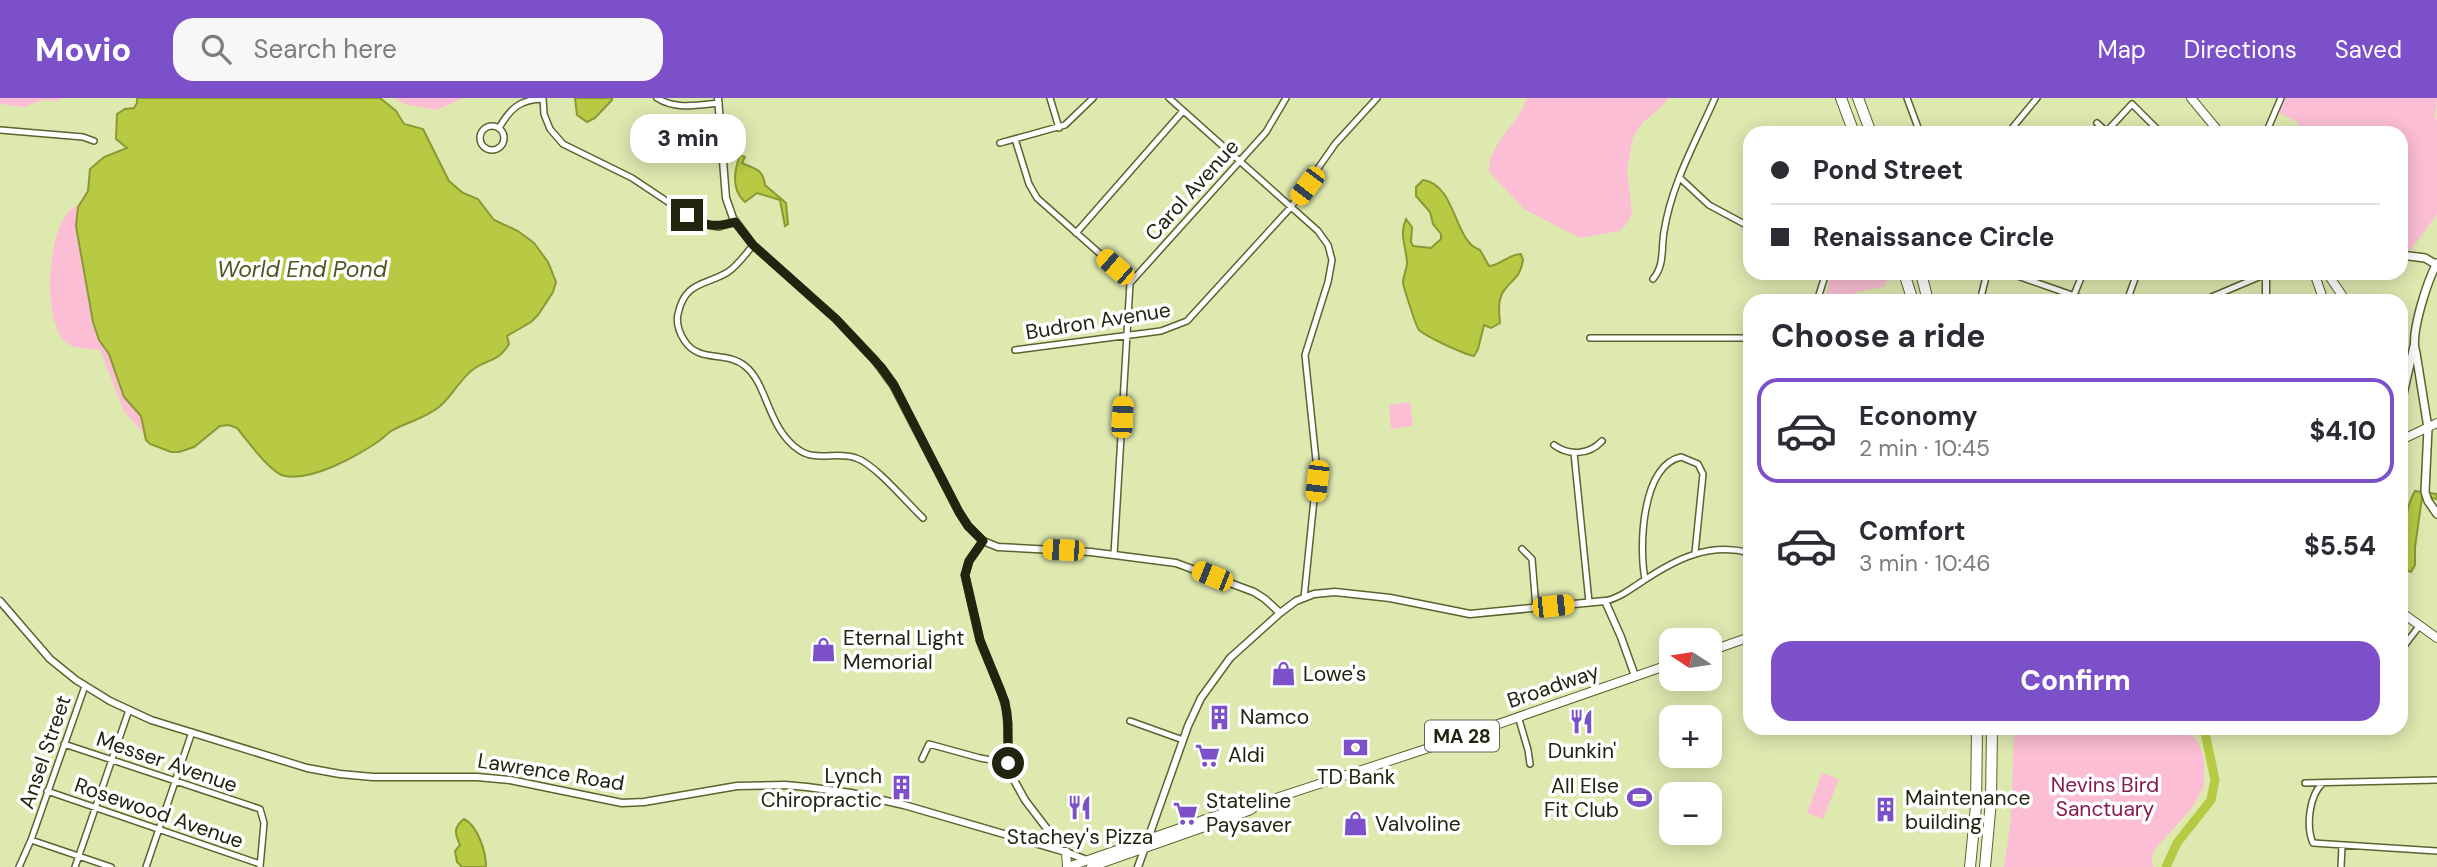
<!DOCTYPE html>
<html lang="en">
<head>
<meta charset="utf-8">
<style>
	:root { --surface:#fff; --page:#f7f7f7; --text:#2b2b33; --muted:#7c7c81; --line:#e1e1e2; --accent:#7c50c9 }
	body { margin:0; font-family:"DM Sans",sans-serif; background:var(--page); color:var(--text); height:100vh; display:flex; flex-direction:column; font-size:26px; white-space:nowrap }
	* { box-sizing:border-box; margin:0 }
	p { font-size:23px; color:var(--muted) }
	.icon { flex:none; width:38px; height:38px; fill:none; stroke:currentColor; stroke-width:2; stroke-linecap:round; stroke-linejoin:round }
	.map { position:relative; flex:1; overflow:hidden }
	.side { position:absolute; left:1743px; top:196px; width:665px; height:441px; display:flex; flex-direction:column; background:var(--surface); border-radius:21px; box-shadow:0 4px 18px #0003 }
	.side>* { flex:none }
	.guide { position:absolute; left:1743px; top:28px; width:665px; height:154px; border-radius:21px; box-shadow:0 4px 18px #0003; display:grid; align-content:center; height:154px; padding:0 28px; background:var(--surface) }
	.needle { width:46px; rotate:282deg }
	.tools { position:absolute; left:1659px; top:530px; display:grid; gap:14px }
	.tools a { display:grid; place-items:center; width:63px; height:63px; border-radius:14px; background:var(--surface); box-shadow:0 4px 18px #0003; font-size:35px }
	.end { position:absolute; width:32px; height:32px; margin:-16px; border:9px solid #21240f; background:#fff; box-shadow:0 0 0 4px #fff }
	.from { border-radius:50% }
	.bubble { position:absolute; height:49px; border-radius:21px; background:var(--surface); box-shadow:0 4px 18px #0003; font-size:23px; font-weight:800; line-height:49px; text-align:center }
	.car { position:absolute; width:21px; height:42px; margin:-21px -10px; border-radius:9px; box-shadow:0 0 5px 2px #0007; background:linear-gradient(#f5c518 24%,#345 0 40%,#f5c518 0 76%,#345 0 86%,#f5c518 0) }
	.guide b { display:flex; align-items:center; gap:24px; height:66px; font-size:26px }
	.guide b+b { border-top:2px solid var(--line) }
	.guide i { width:18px; height:18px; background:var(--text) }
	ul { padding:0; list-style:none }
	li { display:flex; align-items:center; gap:21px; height:105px; margin:0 14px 10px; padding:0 14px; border:4px solid transparent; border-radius:21px }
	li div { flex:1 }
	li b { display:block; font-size:26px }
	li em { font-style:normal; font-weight:800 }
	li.on { border-color:var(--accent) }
	li>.icon { width:63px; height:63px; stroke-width:1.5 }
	h2 { padding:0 28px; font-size:32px; line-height:84px }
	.action { display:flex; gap:14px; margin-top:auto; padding:14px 28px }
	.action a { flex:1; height:80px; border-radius:21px; background:var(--accent); color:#fff; font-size:28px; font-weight:800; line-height:80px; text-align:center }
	header { display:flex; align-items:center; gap:42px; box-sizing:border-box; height:98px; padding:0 35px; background:var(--accent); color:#fff }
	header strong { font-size:33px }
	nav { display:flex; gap:38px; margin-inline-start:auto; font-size:24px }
	.search { width:490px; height:63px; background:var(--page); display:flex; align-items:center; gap:18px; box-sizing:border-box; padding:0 24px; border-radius:21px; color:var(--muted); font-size:26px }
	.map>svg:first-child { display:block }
</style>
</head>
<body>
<header>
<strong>Movio</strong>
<div class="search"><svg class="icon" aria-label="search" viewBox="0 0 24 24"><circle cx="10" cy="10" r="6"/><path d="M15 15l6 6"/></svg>Search here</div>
<nav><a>Map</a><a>Directions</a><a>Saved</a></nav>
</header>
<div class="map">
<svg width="2437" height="769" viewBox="0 0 2437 769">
	<rect width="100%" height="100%" fill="#dee9b0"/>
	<!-- green -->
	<path fill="#fcbed4" d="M0 0H61L56 3 42 2 25 9 0 6Z
		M395 0H464L436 12 404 6Z
		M1527 0H1669L1659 11 1642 25 1633 40 1627 71 1632 114 1628 124 1620 133 1580 140 1524 111 1489 74C1488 45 1519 27 1527 0Z
		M2284 0H2437L2435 20 2436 23 2437 20V116L2411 152 2401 151V35H2305L2296 23 2279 15Z
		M79 107 99 242 109 256 124 299 141 318 144 336 124 313 100 252C90 250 76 251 68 246 39 227 47 115 79 107Z
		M1890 175 1884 189 1856 194 1844 203H1829L1826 199 1830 179 1836 176Z
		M1410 304 1413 328 1391 331 1389 307Z
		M2014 630H2181L2197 642 2204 659V688L2192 710 2154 752 2152 758 2153 769H2004L2011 721Z
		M1822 675 1839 681 1823 721 1807 715Z"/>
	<!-- water -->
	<path fill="#b8c943" stroke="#8b9833" stroke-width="2" d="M137 0H380L396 13 404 26 423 31 449 83 463 95 478 101 494 122 518 133 534 145 548 164 556 184 553 194 538 217 531 224 507 238 509 246C499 263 489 261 475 270 460 280 452 299 439 309 424 321 407 324 391 333 387 336 383 340 379 343 357 358 313 383 285 378 271 376 247 342 237 330L229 327 220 328 194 349 179 354H171L150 346 146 342 141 318 124 299 109 256 99 242 93 224 76 128 78 109 88 93 90 71 104 59 127 50 116 41 117 16 125 11 134 10 137 5Z
		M575 0H612V2L595 20 587 24 577 17Z
		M740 57 745 59 742 65C755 71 763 71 765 87L786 105 788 126 785 128 780 102 757 95 745 104C731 92 734 73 740 57Z
		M1423 82C1457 87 1453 143 1480 152L1489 168C1502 167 1508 156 1521 156L1523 162C1520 179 1515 179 1505 191 1497 201 1499 214 1500 225L1491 230 1484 227 1478 251 1474 258C1463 256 1427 239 1419 232 1416 229 1404 190 1403 185 1403 178 1407 171 1407 164 1406 149 1399 136 1406 121L1412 129 1411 144 1413 148 1431 150 1441 141V136L1433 126 1430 114 1416 98V89Z
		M2415 393 2437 396V401L2422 399 2415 449V467L2411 474 2401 470C2401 450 2404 411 2415 393Z
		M464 721C478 728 486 754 486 769H462L457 764 455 753 460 747C455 736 453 729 464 721Z"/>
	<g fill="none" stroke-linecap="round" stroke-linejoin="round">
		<!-- river -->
		<path stroke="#b8c943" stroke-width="9" d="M2166 769 2177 745 2211 702 2215 682 2204 630"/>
		<defs>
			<path id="minor" d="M543 0 544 16 550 31 563 46 632 80 701 126 719 129 735 124
				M657 0C675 12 698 7 719 5
				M1050 0 1059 30
				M1169 0 1318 133 1328 147 1332 162 1328 184 1305 257 1317 372 1304 500
				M1907 0 1920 35
				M2097 25 2108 35
				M480 40a12 12 0 1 1 24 0a12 12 0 1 1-24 0Z
				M499 30C510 11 520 1 543 1
				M0 32 83 39 94 43
				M2107 33 2132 6 2161 35
				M2008 35 2037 0
				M2266 35 2281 0
				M1015 41 1029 86 1037 100 1115 169 1130 185
				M1000 45 1065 27 1093 0
				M1680 80 1709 107 1750 129
				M1076 135 1183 13
				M753 147C746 156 738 167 728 174 705 188 685 183 678 216 676 225 679 234 684 242 699 266 726 252 745 268 768 286 767 330 799 352 816 364 837 353 856 360 875 366 907 405 923 420
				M2009 175 2089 203
				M1653 181C1665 167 1661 150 1664 134 1671 87 1696 43 1715 0
				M2074 197 2083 175
				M1817 203 1826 175
				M1980 203 1987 175
				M2127 203 2137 175
				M2202 203 2266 176
				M1590 240H1750
				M1015 252 1161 233 1187 223 1291 109 1335 46 1377 0
				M1554 347C1569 358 1589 357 1602 343
				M1574 355 1589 504
				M1522 451 1532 461 1536 510
				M1114 457 1130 185 1266 34 1286 0
				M1645 481C1639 450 1641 368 1681 359L1698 366 1703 376 1695 455
				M1605 503C1620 500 1630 491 1643 483 1676 461 1709 444 1750 455
				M2401 552 2420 527
				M1518 618 1528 652 1530 666
				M1130 623 1183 642
				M64 646 260 711 264 725 260 769
				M922 661 929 646 980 660 1008 665
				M2305 685 2437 682
				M2322 686C2309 698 2306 729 2313 745L2437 753
				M47 693 260 766
				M31 742 111 769
				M19 769 31 742 85 588
				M75 769 129 612
				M146 769 192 634
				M2341 769 2342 748"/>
			<path id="tertiary" d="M718 0 726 100 733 120 753 147 836 221 874 261 893 287 959 414 968 428 983 443 998 449 1091 454 1176 465 1254 494 1265 501 1280 515
				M2266 203V176L2269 175
				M983 443 969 463 965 477 980 543 1001 593 1007 614 1009 673 1025 702 1054 740 1056 751
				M0 503 50 561 76 582 110 603 151 622 307 670 340 676 373 679H477L510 682 622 705 644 704 737 688 785 687 807 689 851 695 904 707 1066 754 1089 763
				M1138 769 1188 628 1201 600 1230 560 1280 515 1296 503 1314 496 1335 494 1390 500 1470 516 1605 503 1621 539 1635 578"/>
			<path id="secondary" d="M2401 157 2425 160 2437 167
				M2437 165C2428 182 2409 237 2416 255L2428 330 2425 394 2428 403 2437 416
				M2401 305 2414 248"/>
			<path id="primary" d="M2191 0 2220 35
				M2314 175 2324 203
				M2327 175 2346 203
				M2401 342 2437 325
				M2401 514 2437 540
				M1710 553 1750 539
				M1066 754 1067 769
				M1068 769 1249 706H1258L1438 647 1671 566
				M1091 769 1216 725 1251 712 1258 706"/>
			<path id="motorway" d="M1841 0 1854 35
				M1858 0 1871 35
				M1904 175 1913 203
				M1921 175 1928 203
				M1970 769 1976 708 1977 630
				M1985 769 1991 703 1992 630"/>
		</defs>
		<!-- minor casing -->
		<use href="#minor" stroke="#5b632f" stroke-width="8"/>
		<!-- tertiary casing -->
		<use href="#tertiary" stroke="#5b632f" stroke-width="9"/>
		<!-- secondary casing -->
		<use href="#secondary" stroke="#5b632f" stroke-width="10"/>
		<!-- primary casing -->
		<use href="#primary" stroke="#5b632f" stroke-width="10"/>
		<!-- motorway casing -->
		<use href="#motorway" stroke="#5b632f" stroke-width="12"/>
		<!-- minor -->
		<use href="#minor" stroke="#fff" stroke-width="5"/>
		<!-- tertiary -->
		<use href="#tertiary" stroke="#fff" stroke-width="6"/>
		<!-- secondary -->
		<use href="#secondary" stroke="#fff" stroke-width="7"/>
		<!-- primary -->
		<use href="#primary" stroke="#fff" stroke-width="8"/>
		<!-- motorway -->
		<use href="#motorway" stroke="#fff" stroke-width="10"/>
	</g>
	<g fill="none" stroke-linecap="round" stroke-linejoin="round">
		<!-- route -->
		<path stroke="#21240f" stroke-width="9" d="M687 117C704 128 715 130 735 124L753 147 836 221 881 269 894 287 959 414 968 428 983 443 969 463 965 477 980 542 1005 604 1008 625V665"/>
	</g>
	<!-- icons -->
	<defs>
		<symbol id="shop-bare" viewBox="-9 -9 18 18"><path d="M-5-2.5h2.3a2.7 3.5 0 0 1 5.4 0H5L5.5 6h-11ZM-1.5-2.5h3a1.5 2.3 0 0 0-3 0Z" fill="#7c50c9" stroke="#fff" stroke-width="2.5" paint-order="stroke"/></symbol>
		<symbol id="building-bare" viewBox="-9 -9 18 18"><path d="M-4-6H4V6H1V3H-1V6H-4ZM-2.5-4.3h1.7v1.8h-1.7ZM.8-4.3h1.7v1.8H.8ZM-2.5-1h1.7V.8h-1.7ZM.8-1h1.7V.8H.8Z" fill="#7c50c9" stroke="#fff" stroke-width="2.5" paint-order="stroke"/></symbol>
		<symbol id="restaurant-bare" viewBox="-9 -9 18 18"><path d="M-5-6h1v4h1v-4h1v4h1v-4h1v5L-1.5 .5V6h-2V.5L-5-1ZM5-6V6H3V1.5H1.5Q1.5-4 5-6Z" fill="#7c50c9" stroke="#fff" stroke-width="2.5" paint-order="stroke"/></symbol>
		<symbol id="bank-bare" viewBox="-9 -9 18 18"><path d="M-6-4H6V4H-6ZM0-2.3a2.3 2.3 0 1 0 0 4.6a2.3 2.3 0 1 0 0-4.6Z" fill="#7c50c9" stroke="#fff" stroke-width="2.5" paint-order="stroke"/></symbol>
		<symbol id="supermarket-bare" viewBox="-9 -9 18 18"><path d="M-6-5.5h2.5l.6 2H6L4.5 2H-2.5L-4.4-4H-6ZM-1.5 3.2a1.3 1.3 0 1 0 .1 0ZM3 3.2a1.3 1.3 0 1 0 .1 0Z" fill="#7c50c9" stroke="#fff" stroke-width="2.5" paint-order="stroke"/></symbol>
		<symbol id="stadium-bare" viewBox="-9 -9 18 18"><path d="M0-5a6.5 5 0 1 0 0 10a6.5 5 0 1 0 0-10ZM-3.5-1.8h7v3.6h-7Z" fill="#7c50c9" stroke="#fff" stroke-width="2.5" paint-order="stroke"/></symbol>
	</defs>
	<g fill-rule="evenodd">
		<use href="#shop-bare" x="806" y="534" width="35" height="35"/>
		<use href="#shop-bare" x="1266" y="558" width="35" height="35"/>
		<use href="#building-bare" x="1202" y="602" width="35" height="35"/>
		<use href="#restaurant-bare" x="1564" y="606" width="35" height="35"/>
		<use href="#bank-bare" x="1338" y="632" width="35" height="35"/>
		<use href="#supermarket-bare" x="1190" y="640" width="35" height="35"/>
		<use href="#building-bare" x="884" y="672" width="35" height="35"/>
		<use href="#stadium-bare" x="1622" y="682" width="35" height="35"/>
		<use href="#restaurant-bare" x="1062" y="692" width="35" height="35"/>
		<use href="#building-bare" x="1868" y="694" width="35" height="35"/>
		<use href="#supermarket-bare" x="1168" y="698" width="35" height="35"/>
		<use href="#shop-bare" x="1338" y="708" width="35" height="35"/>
	</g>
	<g text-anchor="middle" stroke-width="7" stroke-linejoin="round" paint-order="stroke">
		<!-- shield labels -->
		<rect fill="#fff" stroke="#646657" stroke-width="2" x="1425" y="622.5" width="74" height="31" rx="5"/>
		<g font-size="19" font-weight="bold" fill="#21240f">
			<text x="1462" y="645">MA 28</text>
		</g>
		<!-- street labels -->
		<g font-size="21" fill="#21240f" stroke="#fff">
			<text transform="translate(1192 92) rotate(-48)" y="7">Carol Avenue</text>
			<text transform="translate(1098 223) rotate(-9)" y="7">Budron Avenue</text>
			<text transform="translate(1553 588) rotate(-19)" y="7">Broadway</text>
			<text transform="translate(45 654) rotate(-71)" y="7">Ansel Street</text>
			<text transform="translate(167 664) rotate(19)" y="7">Messer Avenue</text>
			<text transform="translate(551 674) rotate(9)" y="7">Lawrence Road</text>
			<text transform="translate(159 715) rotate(19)" y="7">Rosewood Avenue</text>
		</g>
		<!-- poi labels -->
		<g font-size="21" fill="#21240f" stroke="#fff" text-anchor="start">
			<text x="843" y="547">Eternal Light<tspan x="843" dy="24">Memorial</tspan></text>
			<text x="1303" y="583">Lowe's</text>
			<text x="1240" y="626">Namco</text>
			<text x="1582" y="660" text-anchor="middle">Dunkin'</text>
			<text x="1228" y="664">Aldi</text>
			<text x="882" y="685" text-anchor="end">Lynch<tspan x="882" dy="24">Chiropractic</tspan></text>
			<text x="1356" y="686" text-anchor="middle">TD Bank</text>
			<text x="1619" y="695" text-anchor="end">All Else<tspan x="1619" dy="24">Fit Club</tspan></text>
			<text x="1905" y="707">Maintenance<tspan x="1905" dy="24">building</tspan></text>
			<text x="1206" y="710">Stateline<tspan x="1206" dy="24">Paysaver</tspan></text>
			<text x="1375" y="733">Valvoline</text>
			<text x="1080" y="746" text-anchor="middle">Stachey's Pizza</text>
		</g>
		<!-- park labels -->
		<g font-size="21" fill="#861a4f" stroke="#fff">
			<text x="2105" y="694">Nevins Bird<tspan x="2105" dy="24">Sanctuary</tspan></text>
		</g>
		<!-- water labels -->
		<g font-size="23" font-style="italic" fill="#4f5723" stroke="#fff">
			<text x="302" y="179">World End Pond</text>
		</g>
	</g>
</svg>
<div class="tools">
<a><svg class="needle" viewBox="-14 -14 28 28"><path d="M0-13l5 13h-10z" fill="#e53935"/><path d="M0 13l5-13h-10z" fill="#7c7c81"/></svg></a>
<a>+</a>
<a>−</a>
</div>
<i class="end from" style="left:1008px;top:665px"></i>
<i class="end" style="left:687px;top:117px"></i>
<div class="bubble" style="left:630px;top:16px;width:116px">3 min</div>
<i class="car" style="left:1307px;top:88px;rotate:217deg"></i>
<i class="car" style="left:1115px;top:169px;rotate:311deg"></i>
<i class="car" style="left:1122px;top:319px;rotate:3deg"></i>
<i class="car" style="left:1317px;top:383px;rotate:187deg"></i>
<i class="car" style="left:1063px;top:452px;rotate:272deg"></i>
<i class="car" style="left:1212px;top:478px;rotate:292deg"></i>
<i class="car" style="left:1553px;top:508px;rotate:84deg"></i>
<div class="guide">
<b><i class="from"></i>Pond Street</b>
<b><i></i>Renaissance Circle</b>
</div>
<section class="side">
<h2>Choose a ride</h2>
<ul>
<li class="on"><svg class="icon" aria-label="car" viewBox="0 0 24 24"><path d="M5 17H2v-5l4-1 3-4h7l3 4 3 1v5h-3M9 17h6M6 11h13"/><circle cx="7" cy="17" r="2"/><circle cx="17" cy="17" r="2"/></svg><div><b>Economy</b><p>2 min · 10:45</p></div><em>$4.10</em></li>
<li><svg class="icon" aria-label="car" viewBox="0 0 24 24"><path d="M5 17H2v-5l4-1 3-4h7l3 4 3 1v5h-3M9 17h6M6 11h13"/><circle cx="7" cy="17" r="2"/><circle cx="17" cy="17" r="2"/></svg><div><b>Comfort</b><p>3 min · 10:46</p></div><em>$5.54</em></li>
</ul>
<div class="action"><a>Confirm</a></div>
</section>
</div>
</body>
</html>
